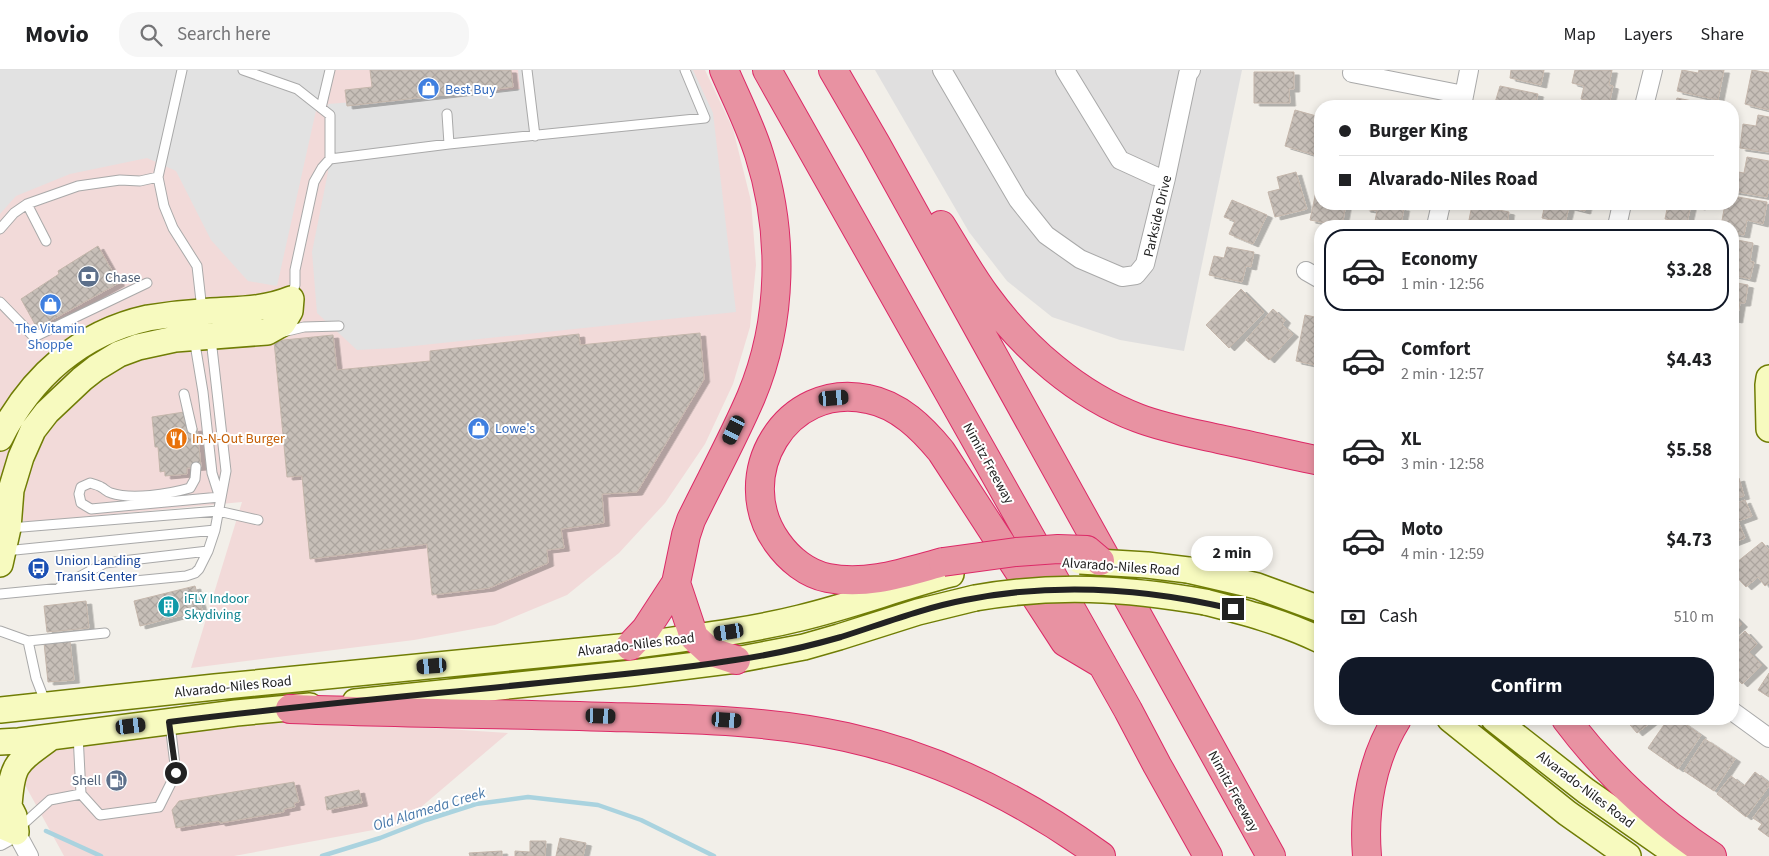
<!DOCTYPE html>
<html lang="en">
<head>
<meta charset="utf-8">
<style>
	:root { --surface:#fff; --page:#f6f6f6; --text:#202124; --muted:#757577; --line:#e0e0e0; --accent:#111827 }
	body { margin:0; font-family:"Source Sans 3",sans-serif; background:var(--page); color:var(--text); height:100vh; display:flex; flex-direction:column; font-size:19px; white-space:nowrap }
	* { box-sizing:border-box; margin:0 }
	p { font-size:16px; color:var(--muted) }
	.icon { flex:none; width:28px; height:28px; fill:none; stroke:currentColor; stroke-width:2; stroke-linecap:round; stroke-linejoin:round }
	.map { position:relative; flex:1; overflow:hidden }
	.panel { position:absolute; left:1314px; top:150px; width:425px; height:505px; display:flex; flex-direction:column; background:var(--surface); border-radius:20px; box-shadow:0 2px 8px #0003 }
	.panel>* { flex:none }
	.banner { position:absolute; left:1314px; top:30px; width:425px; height:110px; border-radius:20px; box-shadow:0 2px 8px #0003; display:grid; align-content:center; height:110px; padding:0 25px; background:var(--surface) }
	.end { position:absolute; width:22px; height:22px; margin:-11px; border:6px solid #222; background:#fff; box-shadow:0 0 0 2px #fff }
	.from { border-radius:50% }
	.bubble { position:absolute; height:35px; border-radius:18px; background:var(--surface); box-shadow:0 2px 8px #0003; font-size:16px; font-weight:700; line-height:35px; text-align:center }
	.car { position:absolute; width:15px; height:30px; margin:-15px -8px; border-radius:6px; box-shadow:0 0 4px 1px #0007; background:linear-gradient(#222 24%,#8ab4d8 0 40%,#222 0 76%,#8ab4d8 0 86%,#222 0) }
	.banner b { display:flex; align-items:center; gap:18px; height:48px; font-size:19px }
	.banner b+b { border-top:1px solid var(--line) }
	.banner i { width:12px; height:12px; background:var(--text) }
	ul { padding:9px 0 0; list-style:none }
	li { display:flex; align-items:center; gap:15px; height:82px; margin:0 10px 8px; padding:0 15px; border:2px solid transparent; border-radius:20px }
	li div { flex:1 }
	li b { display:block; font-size:19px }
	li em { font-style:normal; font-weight:700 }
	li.active { border-color:var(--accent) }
	li>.icon { width:45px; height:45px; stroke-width:1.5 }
	.pay { display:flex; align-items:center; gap:12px; height:55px; padding:0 25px; font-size:19px }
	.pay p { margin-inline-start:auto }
	.cta { display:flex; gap:10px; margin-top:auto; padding:10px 25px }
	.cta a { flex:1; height:58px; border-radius:20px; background:var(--accent); color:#fff; font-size:20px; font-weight:700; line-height:58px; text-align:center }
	header { display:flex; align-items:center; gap:30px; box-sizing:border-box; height:70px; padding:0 25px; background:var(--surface); border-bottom:1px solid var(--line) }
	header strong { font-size:24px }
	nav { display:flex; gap:28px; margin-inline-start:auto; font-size:18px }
	.search { width:350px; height:45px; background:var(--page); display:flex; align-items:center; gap:12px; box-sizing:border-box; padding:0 18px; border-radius:20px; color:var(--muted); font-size:19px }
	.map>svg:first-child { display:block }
</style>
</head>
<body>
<header>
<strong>Movio</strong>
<div class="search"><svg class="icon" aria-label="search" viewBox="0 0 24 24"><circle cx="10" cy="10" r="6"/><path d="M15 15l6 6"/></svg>Search here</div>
<nav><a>Map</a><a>Layers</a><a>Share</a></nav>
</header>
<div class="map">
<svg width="1769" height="786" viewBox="0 0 1769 786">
	<defs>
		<pattern id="building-cross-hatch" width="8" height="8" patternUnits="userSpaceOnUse" patternTransform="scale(1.25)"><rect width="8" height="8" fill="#c7bfb8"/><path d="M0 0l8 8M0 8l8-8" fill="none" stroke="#aba49e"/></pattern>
		<filter id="shadow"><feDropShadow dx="5.5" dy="3" stdDeviation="0" flood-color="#0004"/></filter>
	</defs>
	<rect width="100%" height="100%" fill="#f2efe9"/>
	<!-- residential -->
	<path fill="#e0dfdf" d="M875 0H1242L1184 281 1120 270 1052 247 1007 211 969 162Z"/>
	<!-- commercial -->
	<path fill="#f2dad9" d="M0 0H705L733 59 751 131 756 195 750 257 733 314 705 374 665 433 619 483 567 525 495 555 414 570 191 598 242 432 31 452 0 448Z
		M247 651H323L508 663 400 755 234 786H64L2 673Z"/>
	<!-- parking -->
	<path fill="#e2e2e2" d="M0 0H325L277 216 248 211 211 170 176 101 147 88 70 104 16 126 0 144Z
		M518 0H693L713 43 736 242 395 278 357 280 317 243 312 182 328 102V34L520 19Z"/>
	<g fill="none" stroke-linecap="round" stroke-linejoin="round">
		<!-- stream -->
		<path stroke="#aad3df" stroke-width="4.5" d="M46 761 101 786
			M322 786 380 768 426 750 476 734 528 727 598 735 641 750 714 786"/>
	</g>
	<!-- building -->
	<path fill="url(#building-cross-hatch)" stroke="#c4b6ab" filter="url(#shadow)" d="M370 0H511L513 17 347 36 345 20 372 17Z
		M1511 0H1544L1541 15 1510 8Z
		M1575 0H1612L1609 15 1613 16 1609 35 1581 29 1584 16 1572 13Z
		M1682 0 1698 3 1699 0H1724L1718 30 1677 21Z
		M1752 0 1769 3V40L1745 34Z
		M1254 2H1294V19H1289L1290 33H1254Z
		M1500 16 1538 24 1535 36H1494Z
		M1677 28 1713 35V36H1675Z
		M1295 40 1320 47V69L1315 85 1285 76Z
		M1758 45 1769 47V82L1740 78 1743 54 1756 56Z
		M1747 87 1769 91V117L1767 127 1732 121V101L1744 103Z
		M1296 102 1307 139 1275 147 1268 122 1280 119 1277 107Z
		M1318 112H1320V134H1346L1342 156 1310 150Z
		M1732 126 1767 132 1763 154 1747 150 1744 165 1732 163V156H1721L1725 134H1732Z
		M1232 130 1267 145 1253 174 1229 164 1235 151 1224 147Z
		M1365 134H1401L1400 138H1404L1401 155 1375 151 1377 141 1365 139Z
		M1545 134H1587L1585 141 1569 137 1565 153 1542 148Z
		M1668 134H1700V137L1691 135 1687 153 1665 149Z
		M1472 135 1509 142 1507 156H1472L1474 151 1469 150Z
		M1732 169 1753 173 1750 191 1754 192 1750 209 1732 205Z
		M98 176 119 213 37 258 21 229 59 204 58 201Z
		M1227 177 1254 182 1251 197 1246 196 1242 212 1209 205 1214 186 1224 188Z
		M1732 212 1748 215 1745 233H1740L1737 250 1732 249Z
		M1241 219 1264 242 1229 278 1206 255Z
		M1273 239 1285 250 1282 255 1293 264 1269 290 1246 270Z
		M1305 245 1320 248V296L1296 291Z
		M700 263 704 309 637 422 602 424 604 453 561 459 564 478 547 480 548 493 489 518 432 525 427 474 310 489 302 406 287 407 274 271 333 265 337 300 430 291V281L579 264 580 275Z
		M184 342 187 359 197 358 201 397 187 398V404L165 406V401L160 402 158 377H155L152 347Z
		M1739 408 1744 426 1732 429V410Z
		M1745 430 1752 446 1738 451 1745 468 1732 473V435Z
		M1762 472 1769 480V513L1765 516 1758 507 1746 517 1732 502V496Z
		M195 516 202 540 140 556 134 531Z
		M86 531 89 558 47 562 44 536Z
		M1732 544 1742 554 1732 563Z
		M1745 561 1757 574 1749 582 1762 595 1742 614 1732 604V573Z
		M70 571 74 610 48 612 44 573Z
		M1769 603V627L1758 620Z
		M1625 649H1655L1637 663Z
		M1668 649H1678L1701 665 1678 699 1648 678Z
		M1705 669 1735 689 1714 721 1684 701Z
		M1755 702 1769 713V716L1746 747 1717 724 1731 706 1744 716Z
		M294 712 299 732 294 733 295 737 284 739V742L220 753 219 751 176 758 172 740 179 731Z
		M359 720 362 733 327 740 325 727Z
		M1769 726V767L1758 759 1762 754 1753 748Z
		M560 768 586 773 583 786H556Z
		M530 771H546L545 786H515V781L530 782Z
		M502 781V786H470L469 783Z"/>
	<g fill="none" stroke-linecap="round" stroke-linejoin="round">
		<defs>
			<path id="lane" d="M182 0 158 107 164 136 173 158 197 196 202 240
				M243 0 297 19 330 45V89
				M527 0 535 66
				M321 38 330 0
				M447 44 449 74
				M27 134 46 171
				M0 159 14 143 27 134 78 116 120 110 140 111 158 107
				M291 228 295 215V200L314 112 322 98 330 89 449 74 705 48 685 0
				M0 232 34 267 147 213
				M283 262 304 257 339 256
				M194 268 203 322 212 403 219 425
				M184 324 192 359
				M196 397 195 409 190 418C169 424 132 430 111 423 107 422 105 419 101 417 98 415 93 414 90 413L81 417 79 424 81 433 91 439 220 427
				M10 458 218 441 258 450
				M5 481 215 460
				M60 517 105 493 208 481
				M0 524 186 506 195 503 199 499 208 481 215 460 226 401 211 269
				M0 561 28 571 36 608 46 634
				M28 571 105 563
				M81 724 100 745 159 737 176 703 170 654
				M19 758 50 730 81 724 78 664"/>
			<path id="street" d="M942 0 1018 130 1046 165 1080 189 1122 207 1136 205 1145 194 1166 108 1188 4 1191 0
				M1065 0 1120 90 1155 106 1166 108
				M1352 3 1464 25
				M1462 36 1469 0
				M1644 36 1653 0
				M1436 156 1441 134
				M1617 156 1622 134
				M1306 201 1320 209
				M1732 641 1769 668
				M0 771 16 762 29 786"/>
			<path id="secondary" d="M1769 308 1768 315 1769 359
				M0 368C31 307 80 263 148 248 166 245 184 243 201 242 232 239 262 241 291 229L290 241 283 253 267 262 175 269 138 277 119 284 96 298 82 309 47 342 33 360 21 387 11 420 8 458 0 494
				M1188 500 1257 516 1320 539
				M1205 532C1244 542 1283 552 1320 570
				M355 632 633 603 736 590 804 577 839 567 918 542 975 528
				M0 640 215 617 630 576C686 568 744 562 800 548 851 536 900 517 951 504
				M1450 649 1567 743 1628 786
				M1494 649 1586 721 1679 786
				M0 672 19 671 236 643 310 636
				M9 736C12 693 16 693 50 668
				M0 755 16 762 14 746 2 722"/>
			<path id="highway" d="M767 0 1128 640 1157 695 1208 786
				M833 0 876 74 1271 786
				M941 155C956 179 969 203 986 226 1024 278 1077 325 1138 348 1164 358 1192 363 1219 369 1253 376 1286 384 1320 391
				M943 492C906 502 867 516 828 508 807 504 789 489 777 472 730 406 786 311 868 329 899 335 922 358 941 381L1065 572 1102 594
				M676 513 694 567 709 581 736 590
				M630 576 646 559 676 513 686 465 691 450C711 409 733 369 751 327 783 251 784 162 759 84 750 55 736 28 724 0
				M290 639C397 643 504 644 611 647 690 649 769 650 846 667 938 687 1025 731 1101 786
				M1566 649C1608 705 1654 748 1712 786
				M1367 786C1363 739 1372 689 1397 649"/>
		</defs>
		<!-- lane casing -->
		<use href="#lane" stroke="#a9a9a9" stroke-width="11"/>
		<!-- street casing -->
		<use href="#street" stroke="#a9a9a9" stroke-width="20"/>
		<!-- secondary casing -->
		<use href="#secondary" stroke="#707d05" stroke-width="28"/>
		<!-- highway casing -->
		<use href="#highway" stroke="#dc2a67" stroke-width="30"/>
		<!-- lane -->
		<use href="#lane" stroke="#fff" stroke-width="9"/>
		<!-- street -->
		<use href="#street" stroke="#fff" stroke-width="18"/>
		<!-- secondary -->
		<use href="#secondary" stroke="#f7fabf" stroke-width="25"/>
		<!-- highway -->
		<use href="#highway" stroke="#e892a2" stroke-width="28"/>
		<defs>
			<path id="secondary-bridge" d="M1080 491 1147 495 1188 500
				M975 528C1055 514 1125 518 1205 532"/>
			<path id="highway-bridge" d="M943 492 1016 482 1058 479 1087 480 1100 491"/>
		</defs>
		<!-- secondary-bridge casing -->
		<use href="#secondary-bridge" stroke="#707d05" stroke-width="28" stroke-linecap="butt"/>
		<!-- highway-bridge casing -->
		<use href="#highway-bridge" stroke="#dc2a67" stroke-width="30" stroke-linecap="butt"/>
		<!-- secondary-bridge -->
		<use href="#secondary-bridge" stroke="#f7fabf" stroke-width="25"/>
		<!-- highway-bridge -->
		<use href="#highway-bridge" stroke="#e892a2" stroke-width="28"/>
	</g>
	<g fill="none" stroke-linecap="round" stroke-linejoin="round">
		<!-- route -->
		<path stroke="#222" stroke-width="6" d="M176 703 169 652C302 635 435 624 568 610 624 604 680 599 735 590 770 585 806 577 841 567 882 554 923 538 965 530 1055 512 1145 518 1233 539"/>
	</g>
	<!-- icons -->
	<defs>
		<symbol id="shop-disc" viewBox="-11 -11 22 22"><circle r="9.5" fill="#3f7fe0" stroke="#fff"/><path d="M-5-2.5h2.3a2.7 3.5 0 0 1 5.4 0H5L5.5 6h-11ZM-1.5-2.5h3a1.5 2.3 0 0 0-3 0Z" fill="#fff"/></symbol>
		<symbol id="bank-disc" viewBox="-11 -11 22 22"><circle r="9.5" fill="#5c6f8a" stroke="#fff"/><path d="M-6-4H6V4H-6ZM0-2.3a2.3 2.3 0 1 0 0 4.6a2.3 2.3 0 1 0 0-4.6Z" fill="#fff"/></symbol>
		<symbol id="restaurant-disc" viewBox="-11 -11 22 22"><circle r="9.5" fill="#e8710a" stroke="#fff"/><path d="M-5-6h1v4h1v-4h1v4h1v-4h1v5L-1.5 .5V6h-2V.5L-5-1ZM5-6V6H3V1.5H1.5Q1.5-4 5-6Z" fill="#fff"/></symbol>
		<symbol id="bus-disc" viewBox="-11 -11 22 22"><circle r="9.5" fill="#1a4fb4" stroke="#fff"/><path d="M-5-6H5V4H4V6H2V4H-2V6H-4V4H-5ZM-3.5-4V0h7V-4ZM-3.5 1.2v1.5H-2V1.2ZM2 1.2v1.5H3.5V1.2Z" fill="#fff"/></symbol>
		<symbol id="building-disc" viewBox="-11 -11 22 22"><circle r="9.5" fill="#0f9aa8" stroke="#fff"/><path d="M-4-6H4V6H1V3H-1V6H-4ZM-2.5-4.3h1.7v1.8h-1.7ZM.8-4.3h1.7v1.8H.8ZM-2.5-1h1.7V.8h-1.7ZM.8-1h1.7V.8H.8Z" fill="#fff"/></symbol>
		<symbol id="fuel-disc" viewBox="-11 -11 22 22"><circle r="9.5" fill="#5c6f8a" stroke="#fff"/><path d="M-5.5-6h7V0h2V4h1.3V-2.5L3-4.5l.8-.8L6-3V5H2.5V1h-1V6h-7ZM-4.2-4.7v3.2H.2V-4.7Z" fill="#fff"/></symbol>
	</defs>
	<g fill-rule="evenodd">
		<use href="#shop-disc" x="416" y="6" width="25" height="25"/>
		<use href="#bank-disc" x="76" y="194" width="25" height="25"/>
		<use href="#shop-disc" x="38" y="222" width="25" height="25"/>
		<use href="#shop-disc" x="466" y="346" width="25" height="25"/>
		<use href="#restaurant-disc" x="164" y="356" width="25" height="25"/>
		<use href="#bus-disc" x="26" y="486" width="25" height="25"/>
		<use href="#building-disc" x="156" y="524" width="25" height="25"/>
		<use href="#fuel-disc" x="104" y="698" width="25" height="25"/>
	</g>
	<g text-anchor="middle" stroke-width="4" stroke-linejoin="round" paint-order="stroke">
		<!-- shop labels -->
		<g font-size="14" fill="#366cbe" stroke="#fff" text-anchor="start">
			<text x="445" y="24">Best Buy</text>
			<text x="50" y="263" text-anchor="middle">The Vitamin<tspan x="50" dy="16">Shoppe</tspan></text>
			<text x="495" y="363">Lowe's</text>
		</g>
		<!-- street labels -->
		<g font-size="14" fill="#222" stroke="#fff">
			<text transform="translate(1157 146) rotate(-77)" y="5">Parkside Drive</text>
			<text transform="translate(989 393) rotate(61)" y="5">Nimitz Freeway</text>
			<text transform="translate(1121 496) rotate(4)" y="5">Alvarado-Niles Road</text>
			<text transform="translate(636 574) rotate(-7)" y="5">Alvarado-Niles Road</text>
			<text transform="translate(233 616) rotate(-6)" y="5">Alvarado-Niles Road</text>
			<text transform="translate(1586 719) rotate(37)" y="5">Alvarado-Niles Road</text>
			<text transform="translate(1234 721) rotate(61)" y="5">Nimitz Freeway</text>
		</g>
		<!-- service labels -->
		<g font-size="14" fill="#4e5e75" stroke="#fff" text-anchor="start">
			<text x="105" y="212">Chase</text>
			<text x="101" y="715" text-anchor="end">Shell</text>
		</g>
		<!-- food labels -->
		<g font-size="14" fill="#c56008" stroke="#fff" text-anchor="start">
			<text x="192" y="373">In-N-Out Burger</text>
		</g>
		<!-- transit labels -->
		<g font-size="14" fill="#164399" stroke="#fff" text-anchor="start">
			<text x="55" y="495">Union Landing<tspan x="55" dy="16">Transit Center</tspan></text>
		</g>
		<!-- culture labels -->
		<g font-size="14" fill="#0d838f" stroke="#fff" text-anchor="start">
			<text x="184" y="533">iFLY Indoor<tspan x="184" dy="16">Skydiving</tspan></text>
		</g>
		<!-- water labels -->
		<g font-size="15" font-style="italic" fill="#4a7aab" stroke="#fff">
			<text transform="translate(429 739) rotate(-17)" y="5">Old Alameda Creek</text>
		</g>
	</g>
</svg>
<i class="end from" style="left:176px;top:703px"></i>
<i class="end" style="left:1233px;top:539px"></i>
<div class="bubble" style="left:1191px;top:466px;width:82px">2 min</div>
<i class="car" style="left:834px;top:328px;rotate:85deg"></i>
<i class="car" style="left:734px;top:360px;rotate:206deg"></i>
<i class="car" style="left:729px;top:562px;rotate:261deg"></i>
<i class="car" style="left:432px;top:596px;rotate:265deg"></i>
<i class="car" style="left:601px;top:646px;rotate:92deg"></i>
<i class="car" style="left:727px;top:650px;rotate:94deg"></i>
<i class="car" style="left:131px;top:656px;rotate:83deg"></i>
<div class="banner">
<b><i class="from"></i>Burger King</b>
<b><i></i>Alvarado-Niles Road</b>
</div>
<section class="panel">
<ul>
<li class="active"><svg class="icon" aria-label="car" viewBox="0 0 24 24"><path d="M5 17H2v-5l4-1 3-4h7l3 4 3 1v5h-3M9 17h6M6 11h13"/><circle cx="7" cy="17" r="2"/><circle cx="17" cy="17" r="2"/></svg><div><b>Economy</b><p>1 min · 12:56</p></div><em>$3.28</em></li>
<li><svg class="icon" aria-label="car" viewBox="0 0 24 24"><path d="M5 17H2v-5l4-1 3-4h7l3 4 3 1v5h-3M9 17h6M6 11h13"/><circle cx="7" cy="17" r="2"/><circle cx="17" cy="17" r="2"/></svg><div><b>Comfort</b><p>2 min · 12:57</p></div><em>$4.43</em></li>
<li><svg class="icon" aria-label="car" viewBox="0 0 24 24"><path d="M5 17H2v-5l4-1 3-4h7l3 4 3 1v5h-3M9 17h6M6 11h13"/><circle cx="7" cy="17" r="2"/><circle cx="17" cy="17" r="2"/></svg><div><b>XL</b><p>3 min · 12:58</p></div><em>$5.58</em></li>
<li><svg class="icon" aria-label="car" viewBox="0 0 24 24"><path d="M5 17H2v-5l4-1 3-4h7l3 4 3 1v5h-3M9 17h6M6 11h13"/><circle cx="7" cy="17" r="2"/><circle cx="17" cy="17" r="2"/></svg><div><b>Moto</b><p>4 min · 12:59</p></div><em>$4.73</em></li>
</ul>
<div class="pay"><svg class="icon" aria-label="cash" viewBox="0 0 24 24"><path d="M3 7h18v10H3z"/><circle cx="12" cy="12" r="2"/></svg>Cash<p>510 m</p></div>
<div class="cta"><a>Confirm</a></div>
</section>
</div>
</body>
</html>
